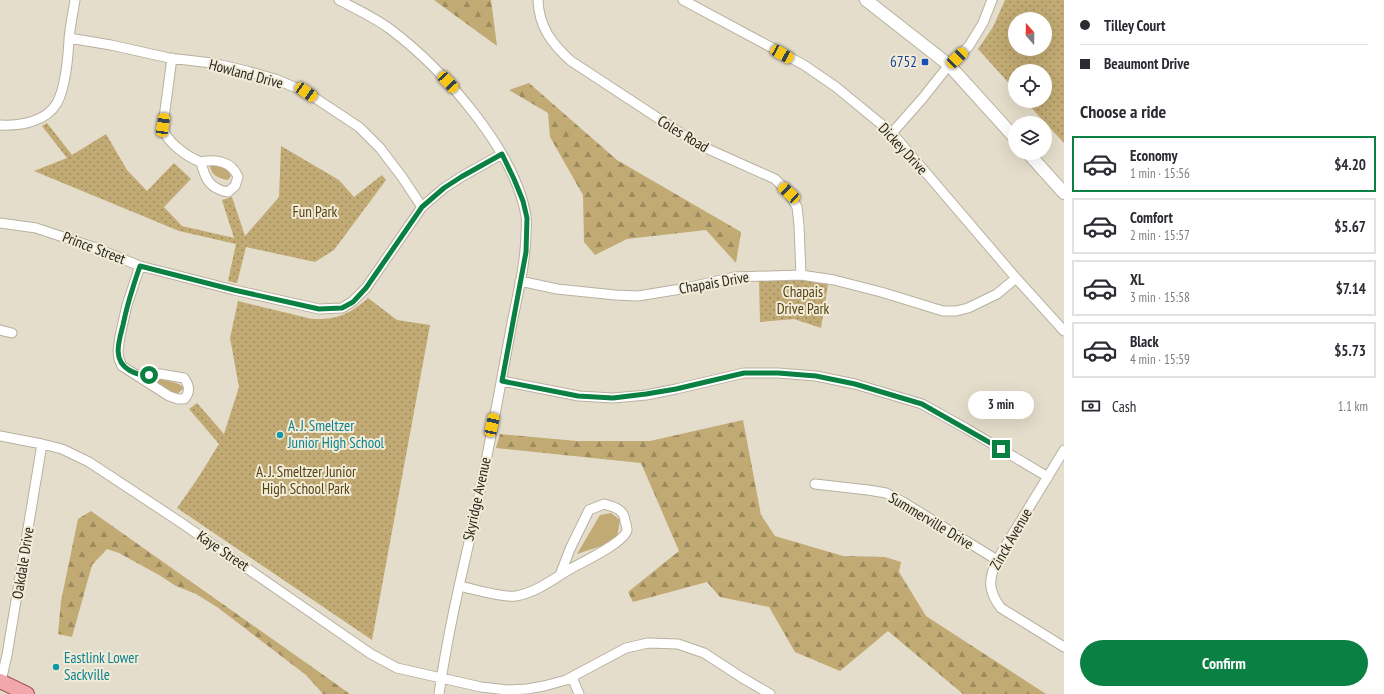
<!DOCTYPE html>
<html lang="en">
<head>
<meta charset="utf-8">
<style>
	:root { --surface:#fff; --page:#f7f7f7; --text:#2b2b33; --muted:#7c7c81; --line:#e1e1e2; --accent:#0b8043 }
	body { margin:0; font-family:"PT Sans Narrow",sans-serif; background:var(--page); color:var(--text); height:100vh; display:flex; flex-direction:column; font-size:15px; white-space:nowrap }
	* { box-sizing:border-box; margin:0 }
	p { font-size:13px; color:var(--muted) }
	.icon { flex:none; width:22px; height:22px; fill:none; stroke:currentColor; stroke-width:2; stroke-linecap:round; stroke-linejoin:round }
	.map { position:relative; flex:1; overflow:hidden }
	.panel { display:flex; flex-direction:column; background:var(--surface); width:320px }
	.panel>* { flex:none }
	.guide { display:grid; align-content:center; height:88px; padding:0 16px; background:var(--surface) }
	.needle { width:26px; rotate:340deg }
	.tools { position:absolute; left:1008px; top:12px; display:grid; gap:8px }
	.tools a { display:grid; place-items:center; width:44px; height:44px; border-radius:50%; background:var(--surface); box-shadow:0 4px 16px #0002; font-size:20px }
	.end { position:absolute; width:18px; height:18px; margin:-9px; border:5px solid #0b8043; background:#fff; box-shadow:0 0 0 2px #fff }
	.from { border-radius:50% }
	.bubble { position:absolute; height:28px; border-radius:14px; background:var(--surface); box-shadow:0 4px 16px #0002; font-size:13px; font-weight:700; line-height:28px; text-align:center }
	.car { position:absolute; width:12px; height:24px; margin:-12px -6px; border-radius:5px; box-shadow:0 0 3px 1px #0007; background:linear-gradient(#f5c518 24%,#345 0 40%,#f5c518 0 76%,#345 0 86%,#f5c518 0) }
	.guide b { display:flex; align-items:center; gap:14px; height:38px; font-size:15px }
	.guide b+b { border-top:1px solid var(--line) }
	.guide i { width:10px; height:10px; background:var(--text) }
	ul { padding:0; list-style:none }
	li { display:flex; align-items:center; gap:12px; height:56px; margin:0 8px 6px; padding:0 8px; border:2px solid var(--line); border-radius:0px }
	li div { flex:1 }
	li b { display:block; font-size:15px }
	li em { font-style:normal; font-weight:700 }
	li.on { border-color:var(--accent) }
	li>.icon { width:36px; height:36px; stroke-width:1.5 }
	h2 { padding:0 16px; font-size:18px; line-height:48px }
	.pay { display:flex; align-items:center; gap:10px; height:44px; padding:0 16px; font-size:15px }
	.pay p { margin-inline-start:auto }
	.cta { display:flex; gap:8px; margin-top:auto; padding:8px 16px }
	.cta a { flex:1; height:46px; border-radius:24px; background:var(--accent); color:#fff; font-size:16px; font-weight:700; line-height:46px; text-align:center }
	main { display:flex; flex:1; min-height:0 }
	.map>svg:first-child { display:block }
</style>
</head>
<body>
<main>
<div class="map">
<svg width="1064" height="694" viewBox="0 0 1064 694">
	<defs>
		<pattern id="forest-firs" width="22" height="20" patternUnits="userSpaceOnUse"><rect width="22" height="20" fill="#c1aa73"/><path d="M5 1l3.5 6h-7zM16 11l3.5 6h-7z" fill="#9d8a5e"/></pattern>
		<pattern id="park-dots" width="8" height="8" patternUnits="userSpaceOnUse"><rect width="8" height="8" fill="#c1aa73"/><path d="M2 2h.1M6 6h.1" fill="none" stroke="#9d8a5e" stroke-width="1.8" stroke-linecap="round"/></pattern>
	</defs>
	<rect width="100%" height="100%" fill="#e5ddcb"/>
	<!-- grass -->
	<path fill="#c1aa73" d="M210 164 226 167 231 176 228 180C218 178 210 175 210 164Z
		M155 377 179 384 184 388 176 395 158 384Z
		M611 513 620 520 617 537 601 546 577 554 600 515Z"/>
	<!-- forest -->
	<path fill="url(#forest-firs)" d="M434 0H491L497 46Z
		M529 83 617 160 741 232 736 263 706 230 627 239 595 255 584 242 583 195 550 137 548 113 509 90Z
		M743 420 761 515 775 536 843 556 885 557 901 562 899 572 926 616 1046 694H963L888 631 840 671 795 652 769 607 720 597 707 582 633 602 628 592 679 551 641 463 496 448 500 434 577 441H650Z
		M91 511 322 674 350 694H323L306 675 217 607 196 594 176 586 159 575 119 553 107 549 92 565 72 637 58 634 61 601 78 519Z"/>
	<!-- park -->
	<path fill="url(#park-dots)" fill-rule="evenodd" d="M1005 0H1064V143L1025 101H1045V71H1015V90L978 49 993 27ZM1015 19H1045V49H1015Z
		M47 123 72 155 106 134 127 170 147 191 174 163 191 179 164 207 182 226 234 238 222 200 232 197 245 236 279 197 281 146 339 180 354 197 382 175 386 180 334 250 315 262 246 247 237 283 228 281 236 244 179 231 34 171 67 158 42 126Z
		M759 280H807L828 284 821 328 794 319 760 322Z
		M368 298 397 320 430 325 372 640 177 508 198 478 219 444 189 409 197 403 224 434 239 387 230 338 238 301 312 319C337 320 350 314 368 298Z"/>
	<g fill="none" stroke-linecap="round" stroke-linejoin="round">
		<defs>
			<path id="street" d="M339 0C356 9 374 17 390 29 442 68 515 150 526 216 527 222 526 229 526 235 525 267 517 297 511 328 499 394 487 459 473 525 460 581 447 637 439 694
				M538 0C539 27 552 44 571 61L699 145 775 179 789 193 797 207 799 225 801 275
				M683 0 804 65 836 87 892 133 1016 278 1064 331
				M69 38 111 45 169 58 212 63 247 71 275 79 306 92 359 127 380 148 402 177 422 207
				M172 58 163 125C163 140 187 157 201 162 205 179 210 189 228 192L235 186 238 177C232 161 215 159 201 162
				M0 125C20 126 46 122 57 103 66 86 68 58 69 40 70 26 73 13 75 0
				M892 133 922 99 949 65 969 46 983 23 992 0
				M0 223 36 228 93 247 140 266 234 290 319 309 342 308 353 301 366 288 422 207 444 188 461 177 502 154
				M520 281 557 289 615 295 638 296 681 289 735 277 801 275 834 280 881 292 943 311H956L968 308 997 294 1016 278
				M0 330 12 333
				M137 375 160 374 184 378C189 385 191 392 184 399H178L169 396 122 366 119 359 118 351 120 336 127 305 140 266
				M502 381 579 396 613 398 646 395 676 389 744 373H778L816 376 855 384 922 404 967 429 1048 477
				M0 436 42 444 62 449 89 462 180 522 371 654 397 668 481 687 507 690 527 689 544 686 566 680 626 648 648 643 678 644 704 653 741 677 770 694
				M1064 450 997 560C988 580 988 591 1001 608L1064 647
				M815 484 868 490 886 493 903 502 997 560
				M459 586C474 589 502 598 516 596 538 592 554 578 572 568 583 562 625 542 627 530 627 528 626 524 625 521 624 509 614 507 604 504L589 510 570 549 560 575
				M572 677 579 694
				M1 681 7 655 42 444"/>
			<path id="secondary" d="M866 0 949 65 1015 138
				M1028 153 1064 193"/>
			<path id="primary" d="M0 681 27 694"/>
		</defs>
		<!-- street casing -->
		<use href="#street" stroke="#b8b1a0" stroke-width="11"/>
		<!-- secondary casing -->
		<use href="#secondary" stroke="#b8b1a0" stroke-width="14"/>
		<!-- primary casing -->
		<use href="#primary" stroke="#a45456" stroke-width="16"/>
		<!-- street -->
		<use href="#street" stroke="#fff" stroke-width="9"/>
		<!-- secondary -->
		<use href="#secondary" stroke="#fff" stroke-width="12"/>
		<!-- primary -->
		<use href="#primary" stroke="#f1a7ab" stroke-width="14"/>
	</g>
	<g fill="none" stroke-linecap="round" stroke-linejoin="round">
		<!-- route -->
		<path stroke="#0b8043" stroke-width="5" d="M149 375C140 375 136 374 129 370 112 360 119 341 123 325 127 305 133 286 140 266L234 290 319 309 342 308 353 302 366 288 422 207 444 188 461 177 502 154 514 179 523 201 527 218 526 252 502 381 578 396 613 398 646 394 676 389 744 373H778L816 376 855 384 922 404 1001 449"/>
	</g>
	<!-- markers -->
	<rect fill="#1a4fb4" stroke="#f2ebd8" stroke-width="1.5" x="921" y="58" width="8" height="8" rx="2"/>
	<g fill="#0f9aa8" stroke="#f2ebd8" stroke-width="1.5">
		<circle cx="280" cy="435" r="4"/>
		<circle cx="56" cy="667" r="4"/>
	</g>
	<g text-anchor="middle" stroke-width="4" stroke-linejoin="round" paint-order="stroke">
		<!-- transit labels -->
		<g font-size="15" fill="#164399" stroke="#f2ebd8" text-anchor="end">
			<text x="917" y="67">6752</text>
		</g>
		<!-- street labels -->
		<g font-size="15" fill="#29261f" stroke="#f2ebd8">
			<text transform="translate(246 74) rotate(15)" y="5">Howland Drive</text>
			<text transform="translate(683 134) rotate(31)" y="5">Coles Road</text>
			<text transform="translate(903 149) rotate(47)" y="5">Dickey Drive</text>
			<text transform="translate(94 248) rotate(21)" y="5">Prince Street</text>
			<text transform="translate(714 283) rotate(-10)" y="5">Chapais Drive</text>
			<text transform="translate(477 499) rotate(-78)" y="5">Skyridge Avenue</text>
			<text transform="translate(931 521) rotate(31)" y="5">Summerville Drive</text>
			<text transform="translate(1011 539) rotate(-60)" y="5">Zinck Avenue</text>
			<text transform="translate(223 551) rotate(34)" y="5">Kaye Street</text>
			<text transform="translate(23 563) rotate(-81)" y="5">Oakdale Drive</text>
		</g>
		<!-- park labels -->
		<g font-size="15" fill="#544210" stroke="#f2ebd8">
			<text x="315" y="217">Fun Park</text>
			<text x="803" y="297">Chapais<tspan x="803" dy="17">Drive Park</tspan></text>
			<text x="306" y="477">A. J. Smeltzer Junior<tspan x="306" dy="17">High School Park</tspan></text>
		</g>
		<!-- culture labels -->
		<g font-size="15" fill="#0d838f" stroke="#f2ebd8" text-anchor="start">
			<text x="288" y="431">A. J. Smeltzer<tspan x="288" dy="17">Junior High School</tspan></text>
			<text x="64" y="663">Eastlink Lower<tspan x="64" dy="17">Sackville</tspan></text>
		</g>
	</g>
</svg>
<div class="tools">
<a><svg class="needle" viewBox="-14 -14 28 28"><path d="M0-13l5 13h-10z" fill="#e53935"/><path d="M0 13l5-13h-10z" fill="#7c7c81"/></svg></a>
<a><svg class="icon" aria-label="locate" viewBox="0 0 24 24"><circle cx="12" cy="12" r="6"/><path d="M12 2v4M12 18v4M2 12h4M18 12h4"/></svg></a>
<a><svg class="icon" aria-label="layers" viewBox="0 0 24 24"><path d="M12 4l9 5-9 5-9-5zM3 14l9 5 9-5"/></svg></a>
</div>
<i class="end from" style="left:149px;top:375px"></i>
<i class="end" style="left:1001px;top:449px"></i>
<div class="bubble" style="left:968px;top:391px;width:66px">3 min</div>
<i class="car" style="left:782px;top:54px;rotate:119deg"></i>
<i class="car" style="left:957px;top:58px;rotate:46deg"></i>
<i class="car" style="left:448px;top:82px;rotate:137deg"></i>
<i class="car" style="left:306px;top:92px;rotate:124deg"></i>
<i class="car" style="left:163px;top:125px;rotate:8deg"></i>
<i class="car" style="left:789px;top:193px;rotate:313deg"></i>
<i class="car" style="left:492px;top:425px;rotate:12deg"></i>
</div>
<section class="panel">
<div class="guide">
<b><i class="from"></i>Tilley Court</b>
<b><i></i>Beaumont Drive</b>
</div>
<h2>Choose a ride</h2>
<ul>
<li class="on"><svg class="icon" aria-label="car" viewBox="0 0 24 24"><path d="M5 17H2v-5l4-1 3-4h7l3 4 3 1v5h-3M9 17h6M6 11h13"/><circle cx="7" cy="17" r="2"/><circle cx="17" cy="17" r="2"/></svg><div><b>Economy</b><p>1 min · 15:56</p></div><em>$4.20</em></li>
<li><svg class="icon" aria-label="car" viewBox="0 0 24 24"><path d="M5 17H2v-5l4-1 3-4h7l3 4 3 1v5h-3M9 17h6M6 11h13"/><circle cx="7" cy="17" r="2"/><circle cx="17" cy="17" r="2"/></svg><div><b>Comfort</b><p>2 min · 15:57</p></div><em>$5.67</em></li>
<li><svg class="icon" aria-label="car" viewBox="0 0 24 24"><path d="M5 17H2v-5l4-1 3-4h7l3 4 3 1v5h-3M9 17h6M6 11h13"/><circle cx="7" cy="17" r="2"/><circle cx="17" cy="17" r="2"/></svg><div><b>XL</b><p>3 min · 15:58</p></div><em>$7.14</em></li>
<li><svg class="icon" aria-label="car" viewBox="0 0 24 24"><path d="M5 17H2v-5l4-1 3-4h7l3 4 3 1v5h-3M9 17h6M6 11h13"/><circle cx="7" cy="17" r="2"/><circle cx="17" cy="17" r="2"/></svg><div><b>Black</b><p>4 min · 15:59</p></div><em>$5.73</em></li>
</ul>
<div class="pay"><svg class="icon" aria-label="cash" viewBox="0 0 24 24"><path d="M3 7h18v10H3z"/><circle cx="12" cy="12" r="2"/></svg>Cash<p>1.1 km</p></div>
<div class="cta"><a>Confirm</a></div>
</section>
</main>
</body>
</html>
